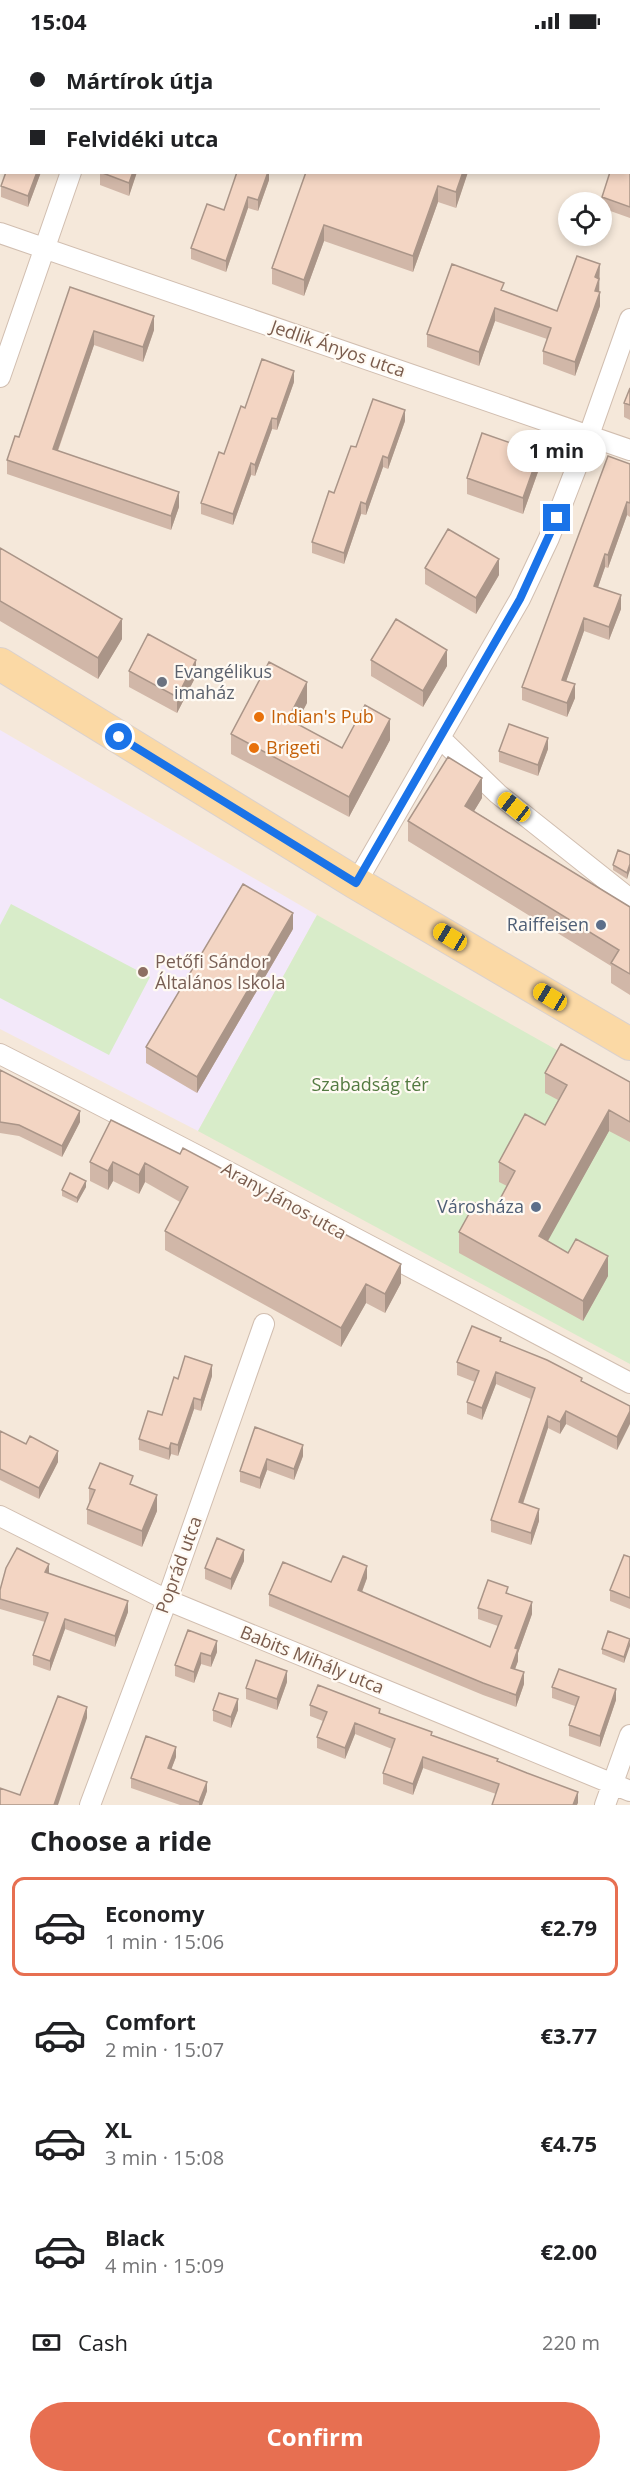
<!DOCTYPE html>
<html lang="en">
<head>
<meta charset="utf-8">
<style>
	:root { --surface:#fff; --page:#f6f6f6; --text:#202124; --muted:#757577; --line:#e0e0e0; --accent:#e76f51 }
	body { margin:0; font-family:"Open Sans",sans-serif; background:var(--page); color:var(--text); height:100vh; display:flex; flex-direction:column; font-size:22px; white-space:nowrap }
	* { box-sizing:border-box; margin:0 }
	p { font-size:20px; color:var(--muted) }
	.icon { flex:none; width:33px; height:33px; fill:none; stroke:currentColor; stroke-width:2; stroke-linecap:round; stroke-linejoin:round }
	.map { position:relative; height:1763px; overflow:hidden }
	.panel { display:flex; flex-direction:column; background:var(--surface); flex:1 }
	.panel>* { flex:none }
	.guide { position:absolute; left:0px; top:0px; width:630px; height:132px; box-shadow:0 3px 9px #0003; display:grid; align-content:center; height:132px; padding:0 30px; background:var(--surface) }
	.controls { position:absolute; left:558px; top:150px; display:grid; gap:12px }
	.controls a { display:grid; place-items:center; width:54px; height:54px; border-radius:50%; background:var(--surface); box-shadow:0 3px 9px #0003; font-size:30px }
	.end { position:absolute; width:27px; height:27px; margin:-14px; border:8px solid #1a73e8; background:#fff; box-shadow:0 0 0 3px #fff }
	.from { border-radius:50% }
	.bubble { position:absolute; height:42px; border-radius:21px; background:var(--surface); box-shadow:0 3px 9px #0003; font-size:20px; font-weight:700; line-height:42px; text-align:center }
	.car { position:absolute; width:18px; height:36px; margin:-18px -9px; border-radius:8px; box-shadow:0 0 4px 2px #0007; background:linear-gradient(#f5c518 24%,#345 0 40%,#f5c518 0 76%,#345 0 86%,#f5c518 0) }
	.guide b { display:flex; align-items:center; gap:21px; height:57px; font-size:22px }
	.guide b+b { border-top:2px solid var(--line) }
	.guide i { width:15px; height:15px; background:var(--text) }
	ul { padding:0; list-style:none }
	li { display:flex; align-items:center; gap:18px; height:99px; margin:0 12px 9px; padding:0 18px; border:3px solid transparent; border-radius:12px }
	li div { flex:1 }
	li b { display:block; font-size:22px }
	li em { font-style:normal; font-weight:700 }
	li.active { border-color:var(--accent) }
	li>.icon { width:54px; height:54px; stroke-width:1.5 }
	h2 { padding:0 30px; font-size:27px; line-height:72px }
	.pay { display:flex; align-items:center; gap:15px; height:66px; padding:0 30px; font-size:22px }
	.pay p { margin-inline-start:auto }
	.button { display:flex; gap:12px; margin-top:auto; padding:12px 30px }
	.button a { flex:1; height:69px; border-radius:36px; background:var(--accent); color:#fff; font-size:24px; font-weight:700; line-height:69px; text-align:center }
	.status { display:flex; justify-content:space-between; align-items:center; height:42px; padding:0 30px; background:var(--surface); direction:ltr }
	.status svg { height:16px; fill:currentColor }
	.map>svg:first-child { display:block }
</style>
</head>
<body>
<div class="status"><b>15:04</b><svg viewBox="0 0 49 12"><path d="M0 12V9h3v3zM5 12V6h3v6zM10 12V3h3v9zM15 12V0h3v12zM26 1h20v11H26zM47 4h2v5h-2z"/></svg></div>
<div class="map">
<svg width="630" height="1763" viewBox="0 0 630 1763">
	<rect width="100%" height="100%" fill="#fdf6ec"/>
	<!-- residential -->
	<path fill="#f5e8da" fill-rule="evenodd" d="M0 0H630V1763H0ZM2 2H628V130H2ZM568 160H602V194H568Z"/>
	<!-- education -->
	<path fill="#f3e8fa" d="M0 688 317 873 198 1089 0 987Z"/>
	<!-- green -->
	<path fill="#d8ecc9" d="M11 862 150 935 109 1013 0 956V883Z
		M317 873 630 1049V1322L198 1089Z"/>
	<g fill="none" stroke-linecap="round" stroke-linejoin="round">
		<defs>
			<path id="minor" d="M513 0 518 2
				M116 2V0
				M628 39 630 40
				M0 191 630 408
				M0 335 71 130
				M440 696 498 752 630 857
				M356 841 520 557 549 496 589 393 630 277
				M0 1012C211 1119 420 1230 630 1341
				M0 1474 167 1558 630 1749
				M90 1763 167 1558 264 1282
				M605 1763 630 1693"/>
			<path id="primary" d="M0 622 356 841 630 1002"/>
		</defs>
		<!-- minor casing -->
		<use href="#minor" stroke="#d1beb0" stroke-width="22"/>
		<!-- primary casing -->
		<use href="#primary" stroke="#dad1cd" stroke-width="34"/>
		<!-- minor -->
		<use href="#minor" stroke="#fff" stroke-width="20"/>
		<!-- primary -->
		<use href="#primary" stroke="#fbd9a5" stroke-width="32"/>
	</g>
	<!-- wall -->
	<path fill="#d1b7a8" d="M237 0H353L352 2H237Z
		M604 0H630V9H628V2H608Z
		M630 63V176L602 166V155L628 130Z
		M6 130H41L28 165 1 155V144Z
		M137 130 129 154 100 143V131Z
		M269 130V138L258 169 248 166 226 230 191 217V206L224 168Z
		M306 130H468L456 166 438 160 413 230 324 199 304 254 272 242V226Z
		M600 235 599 238 600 264 575 334 543 322V309L547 297 495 279 479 324 427 305V292L504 249 557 269Z
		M70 245 154 288 143 320 94 303 58 409 179 465 171 488 7 432V418L19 395Z
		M294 340 277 388 272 387 255 434 251 433 233 483 201 472V461L245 366Z
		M630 346V378L624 375V361Z
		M405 379 388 427 383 425 366 473 361 472 344 522 312 511V500L356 405Z
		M630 422V475L627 473 608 526 605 525 598 545 621 567 609 598 584 589 566 639 575 656 567 675 522 658V645Z
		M539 427 523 472 467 452V436Z
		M0 506 122 597 98 637 0 579Z
		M425 526 499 533 476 572 425 542Z
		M371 618 447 624 423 665 371 634Z
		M129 629 196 634 177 671 129 645Z
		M307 661 296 681 342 706 390 698 349 775 231 712V692Z
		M548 707 538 734 499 720V709Z
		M482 756 474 769 630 865V953L611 941V924L408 799V779Z
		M630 813 627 837 613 828V823Z
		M293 887 197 1051 146 1021V1005Z
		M0 1028 80 1080 62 1115 19 1094 0 1091Z
		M545 1031 630 1040V1100L609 1089 547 1199 608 1234 583 1279 459 1211V1190L493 1170 507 1144 499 1140V1120L545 1083 558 1058 545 1051Z
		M111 1078 401 1241 385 1271 366 1261 341 1305 165 1208V1189L180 1160 145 1140 139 1152 113 1139 108 1148 90 1139V1120Z
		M86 1145 77 1161 62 1154V1148Z
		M501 1299 630 1364 617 1408 566 1382 560 1392 548 1386 523 1462 539 1479 531 1503 491 1490V1478L531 1357 496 1342 482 1378 467 1372V1360L475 1340 457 1333V1320Z
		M212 1334 201 1369 194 1367 178 1414 171 1412 169 1418 139 1408V1397L162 1373 178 1337Z
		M0 1389 58 1420 39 1457 0 1438Z
		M303 1403V1414L294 1438 267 1428 260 1447 240 1440V1429Z
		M133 1443 157 1469 142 1505 87 1482V1467L89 1461V1446Z
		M630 1515V1567L610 1559V1548Z
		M244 1519 231 1548 205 1537V1526Z
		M49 1532 128 1570 115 1605 65 1587 50 1629 33 1623V1613L45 1580 0 1567V1548Z
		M367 1536 362 1550 490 1605 498 1584 478 1577V1566L508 1551 532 1572 518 1611V1619L515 1627 524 1642 516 1665 483 1653 269 1564V1552L331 1540Z
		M188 1588 217 1610 211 1625 201 1622 194 1641 175 1634V1623Z
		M630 1597 624 1621 602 1612V1607Z
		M287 1640 277 1668 246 1657V1646Z
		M552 1645 616 1658 600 1705 569 1694V1683L575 1664 552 1656Z
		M310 1663 380 1672 432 1694 498 1719 578 1761 496 1752 423 1726 413 1753 383 1742V1731L392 1707 355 1692 345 1717 317 1706V1695L323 1679 310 1674Z
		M213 1668H238L231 1686 213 1679Z
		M176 1715 171 1727 207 1749 202 1763H180L131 1746V1736Z"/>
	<!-- shaded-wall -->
	<path fill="#aa9588" d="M37 130H41L28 165V154Z
		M133 130H137L129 154V141Z
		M268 130H269V138L258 169V158Z
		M463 130H468L456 166V150Z
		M438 144V160L413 230V214Z
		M248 155V166L226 230V219Z
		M324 183V199L304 254V238Z
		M600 222 599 250 595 262V235Z
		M600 250V264L575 334V320Z
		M495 266V279L479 324V310Z
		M154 274V288L143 320V305Z
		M94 289V303L53 422V407Z
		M294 329V340L277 388V377Z
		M405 368V379L388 427V416Z
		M272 376V387L255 434V423Z
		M539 411V427L523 472V456Z
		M383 414V425L366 473V462Z
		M251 421V433L233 483V472Z
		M179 450V465L171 488V474Z
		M361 460V472L344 522V511Z
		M627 460V473L608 526V513Z
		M605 512V525L594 557V544Z
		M499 517V533L476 572V556Z
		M621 553V567L609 598V585Z
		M584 576V589L562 651V638Z
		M122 577V597L98 637V616Z
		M447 608V624L423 665V649Z
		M196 618V634L177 671V655Z
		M307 640V661L288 697V677Z
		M575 642V656L567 675V661Z
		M390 677V698L349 775V755Z
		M548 696V707L538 734V723Z
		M482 736V756L465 784V764Z
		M630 822V828L627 837V831Z
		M293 871V887L197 1051V1035Z
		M609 1068V1089L539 1215V1194Z
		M80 1069V1080L62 1115V1104Z
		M113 1120V1139L108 1148V1129Z
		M145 1121V1140L139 1152V1133Z
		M86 1139V1145L77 1161V1156Z
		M608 1214V1234L583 1279V1259Z
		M401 1222V1241L385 1271V1252Z
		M366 1242V1261L341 1305V1286Z
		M212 1323V1334L201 1369V1358Z
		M496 1330V1342L482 1378V1366Z
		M194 1356V1367L178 1414V1403Z
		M566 1369V1382L560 1392V1380Z
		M630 1369V1382L617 1408V1395Z
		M548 1374V1386L519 1473V1460Z
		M171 1401V1412L169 1418V1407Z
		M303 1403V1414L294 1438V1427Z
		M58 1409V1420L39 1457V1446Z
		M267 1417V1428L260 1447V1436Z
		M157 1453V1469L142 1505V1489Z
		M539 1467V1479L531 1503V1491Z
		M244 1508V1519L231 1548V1537Z
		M49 1522V1533L45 1530Z
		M367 1524V1536L358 1560V1548Z
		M128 1559V1570L115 1605V1594Z
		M532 1560V1572L518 1611V1619L511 1638V1626L515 1606Z
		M65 1577V1587L50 1629V1619Z
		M217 1599V1610L211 1625V1614Z
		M630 1599V1604L624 1621V1615Z
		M201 1611V1622L194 1641V1630Z
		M287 1629V1640L277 1668V1657Z
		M524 1630V1642L516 1665V1653Z
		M616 1647V1658L600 1705V1694Z
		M238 1657V1668L231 1686V1675Z
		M87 1665V1676L58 1763H54Z
		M355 1681V1692L345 1717V1706Z
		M176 1705V1715L168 1736V1726Z
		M423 1715V1726L413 1753V1742Z
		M207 1740V1749L202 1763H199V1760Z
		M578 1750V1761L577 1763H573Z"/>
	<!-- building -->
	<path fill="#f3d5c3" stroke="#aa9588" stroke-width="1.5" d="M147 0H182L181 2H147Z
		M271 0H347V2H275Z
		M396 0H444L448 2H395Z
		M629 62 630 63V165L602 155 610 130H628Z
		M6 130H37L28 154 1 144Z
		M100 130H133L129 141Z
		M237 130H268L258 158 248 155 226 219 191 206 207 162 224 168Z
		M306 130H463L456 150 438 144 413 214 324 183 304 238 272 226Z
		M577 214 600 222 595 235 599 237 595 249 600 250 575 320 543 309 551 286 495 266 479 310 427 292 452 222 504 241 501 248 557 269Z
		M70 245 154 274 143 305 94 289 53 407 179 450 171 474 7 418 15 394 19 395Z
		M262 317 294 329 277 377 272 376 255 423 251 421 233 472 201 461 219 410 224 412 241 364 245 366Z
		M630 346V363L624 361Z
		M373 357 405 368 388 416 383 414 366 462 361 460 344 511 312 500 329 449 334 451 351 404 356 405Z
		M482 391 539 411 523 456 467 436Z
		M608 414 630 422V461L627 460 608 513 605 512 594 544 621 553 609 585 584 576 562 638 575 642 567 661 522 645Z
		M448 487 499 517 476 556 425 526Z
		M0 506 122 577 98 616 0 559Z
		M396 577 447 608 423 649 371 618Z
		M148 592 196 618 177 655 129 629Z
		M269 620 307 640 288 677 342 706 365 663 390 677 349 755 231 692Z
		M509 682 548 696 538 723 499 709Z
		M448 715 482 736 465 764 630 865V932L611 921 619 908 408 779Z
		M618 808 630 813V822L627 831 613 823Z
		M243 842 293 871 197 1035 146 1005Z
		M561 1002 630 1040V1080L609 1068 539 1194 568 1211 576 1197 608 1214 583 1259 459 1190 475 1161 493 1170 515 1129 499 1120 525 1072 545 1083 567 1043 545 1031Z
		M0 1028 80 1069 62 1104 19 1083 0 1080Z
		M111 1078 180 1112 183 1106 401 1222 385 1252 366 1242 341 1286 165 1189 188 1145 145 1121 139 1133 113 1120 108 1129 90 1120Z
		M70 1131 86 1139 77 1156 62 1148Z
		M472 1284 501 1296 500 1299 547 1318 582 1336 581 1339 630 1364V1369L617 1395 566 1369 560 1380 548 1374 519 1460 539 1467 531 1491 491 1478 535 1346 496 1330 482 1366 467 1360 479 1329 457 1320Z
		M185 1314 212 1323 201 1358 194 1356 178 1403 171 1401 169 1407 139 1397 148 1369 162 1373 174 1335 178 1337Z
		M255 1385 303 1403 294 1427 267 1417 260 1436 240 1429Z
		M0 1389 26 1402 30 1394 58 1409 39 1446 0 1427Z
		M100 1421 133 1434 130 1442 157 1453 142 1489 87 1467 95 1448 89 1446Z
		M217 1496 244 1508 231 1537 205 1526Z
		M17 1506 49 1522 45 1530 128 1559 115 1594 65 1577 50 1619 33 1613 48 1571 0 1557V1548L6 1526Z
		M624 1513 630 1515V1556L610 1548Z
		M343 1514 367 1524 358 1548 490 1605 502 1574 478 1566 488 1538 508 1545 506 1551 532 1560 515 1606 518 1607 511 1626 524 1630 516 1653 483 1641 269 1552 283 1520 331 1540Z
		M188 1588 217 1599 211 1614 201 1611 194 1630 175 1623Z
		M608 1589 630 1597 624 1615 602 1607Z
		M256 1618 287 1629 277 1657 246 1646Z
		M559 1627 616 1647 600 1694 569 1683 579 1655 552 1645Z
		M318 1643 380 1667 379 1671 432 1690 431 1693 498 1717 497 1719 527 1731 578 1750 573 1763H492L499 1742 423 1715 413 1742 383 1731 395 1697 355 1681 345 1706 317 1695 327 1670 310 1663Z
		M219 1651 238 1657 231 1675 213 1668Z
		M58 1654 87 1665 54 1763H0V1746L20 1753Z
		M146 1694 176 1705 168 1726 207 1740 199 1760 131 1736Z"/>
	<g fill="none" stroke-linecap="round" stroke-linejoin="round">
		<!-- route -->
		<path stroke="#1a73e8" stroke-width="8" d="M119 695 356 841 520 557 557 476"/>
	</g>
	<!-- markers -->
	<circle fill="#6b7280" stroke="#fffaf3" stroke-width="2" cx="162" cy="640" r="6"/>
	<g fill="#e8710a" stroke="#fffaf3" stroke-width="2">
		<circle cx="259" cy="675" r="6"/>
		<circle cx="254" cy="706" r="6"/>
	</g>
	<g fill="#5c6f8a" stroke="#fffaf3" stroke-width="2">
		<circle cx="601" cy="883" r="6"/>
		<circle cx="536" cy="1165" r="6"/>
	</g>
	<circle fill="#8d6e63" stroke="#fffaf3" stroke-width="2" cx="143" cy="930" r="6"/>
	<g text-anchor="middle" stroke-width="4.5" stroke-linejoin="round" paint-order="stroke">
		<!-- street labels -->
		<g font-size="18" fill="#7a5c4d" stroke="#fffaf3">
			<text transform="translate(338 307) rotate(19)" y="6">Jedlik Ányos utca</text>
			<text transform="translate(284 1159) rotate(29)" y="6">Arany János utca</text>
			<text transform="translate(179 1523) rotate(-70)" y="6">Poprád utca</text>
			<text transform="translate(312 1618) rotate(22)" y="6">Babits Mihály utca</text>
		</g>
		<!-- worship labels -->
		<g font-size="18" fill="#5b616d" stroke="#fffaf3" text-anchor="start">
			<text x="174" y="636">Evangélikus<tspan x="174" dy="21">imaház</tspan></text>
		</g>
		<!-- food labels -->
		<g font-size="18" fill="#c56008" stroke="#fffaf3" text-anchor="start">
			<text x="271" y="681">Indian's Pub</text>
			<text x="266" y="712">Brigeti</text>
		</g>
		<!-- service labels -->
		<g font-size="18" fill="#4e5e75" stroke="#fffaf3" text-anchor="end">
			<text x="589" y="889">Raiffeisen</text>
			<text x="524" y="1171">Városháza</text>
		</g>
		<!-- education labels -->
		<g font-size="18" fill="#785e54" stroke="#fffaf3" text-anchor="start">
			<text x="155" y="926">Petőfi Sándor<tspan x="155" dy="21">Általános Iskola</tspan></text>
		</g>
		<!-- park labels -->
		<g font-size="18" fill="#537a41" stroke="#fffaf3">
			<text x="370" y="1049">Szabadság tér</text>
		</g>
	</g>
</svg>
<div class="controls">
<a><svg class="icon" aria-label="locate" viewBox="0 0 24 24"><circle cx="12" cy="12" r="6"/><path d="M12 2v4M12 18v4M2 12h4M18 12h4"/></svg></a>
</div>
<i class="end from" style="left:119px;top:695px"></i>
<i class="end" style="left:557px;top:476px"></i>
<div class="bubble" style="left:507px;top:388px;width:99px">1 min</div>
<i class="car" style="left:514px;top:765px;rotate:308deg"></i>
<i class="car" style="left:450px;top:895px;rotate:301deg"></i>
<i class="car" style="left:550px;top:955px;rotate:301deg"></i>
<div class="guide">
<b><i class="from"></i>Mártírok útja</b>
<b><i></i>Felvidéki utca</b>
</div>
</div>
<section class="panel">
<h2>Choose a ride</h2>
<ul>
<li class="active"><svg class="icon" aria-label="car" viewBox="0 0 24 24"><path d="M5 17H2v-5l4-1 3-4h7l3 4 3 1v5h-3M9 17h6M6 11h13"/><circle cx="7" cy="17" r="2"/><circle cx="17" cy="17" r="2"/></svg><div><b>Economy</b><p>1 min · 15:06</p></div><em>€2.79</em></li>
<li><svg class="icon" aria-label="car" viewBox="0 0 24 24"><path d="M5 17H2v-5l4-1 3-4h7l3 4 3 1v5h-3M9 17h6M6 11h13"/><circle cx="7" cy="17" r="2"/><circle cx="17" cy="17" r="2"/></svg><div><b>Comfort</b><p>2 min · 15:07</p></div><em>€3.77</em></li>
<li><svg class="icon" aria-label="car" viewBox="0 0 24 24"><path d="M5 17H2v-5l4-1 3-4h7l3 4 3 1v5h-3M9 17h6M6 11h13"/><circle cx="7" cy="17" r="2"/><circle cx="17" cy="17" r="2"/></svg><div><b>XL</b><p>3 min · 15:08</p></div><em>€4.75</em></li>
<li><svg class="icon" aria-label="car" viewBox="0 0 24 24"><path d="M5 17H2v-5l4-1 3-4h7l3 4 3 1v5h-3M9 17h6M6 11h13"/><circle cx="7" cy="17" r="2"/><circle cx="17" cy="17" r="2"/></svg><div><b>Black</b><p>4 min · 15:09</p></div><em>€2.00</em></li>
</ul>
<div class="pay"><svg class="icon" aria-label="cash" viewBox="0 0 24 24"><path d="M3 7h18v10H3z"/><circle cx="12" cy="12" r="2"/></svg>Cash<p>220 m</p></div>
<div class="button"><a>Confirm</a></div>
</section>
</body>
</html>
